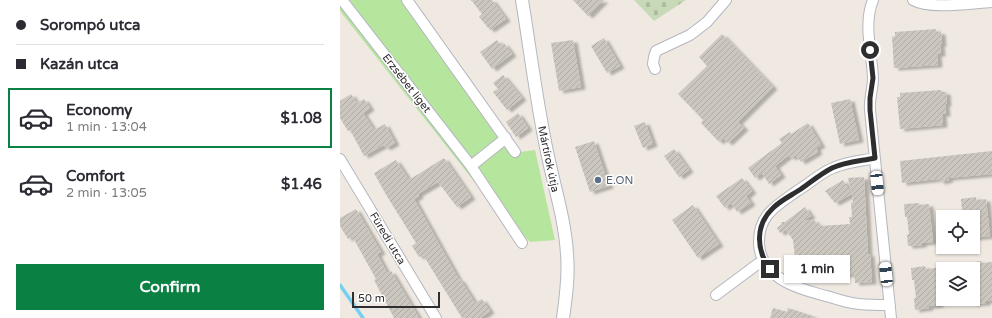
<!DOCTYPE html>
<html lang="en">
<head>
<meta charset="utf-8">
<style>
	:root { --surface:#fff; --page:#f2f2f3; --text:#2b2b33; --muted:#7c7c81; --line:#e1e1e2; --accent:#0b8043 }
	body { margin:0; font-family:"Varela Round",sans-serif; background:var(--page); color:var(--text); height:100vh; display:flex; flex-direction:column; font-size:15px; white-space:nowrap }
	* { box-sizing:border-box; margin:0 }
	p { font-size:13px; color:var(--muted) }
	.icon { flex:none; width:22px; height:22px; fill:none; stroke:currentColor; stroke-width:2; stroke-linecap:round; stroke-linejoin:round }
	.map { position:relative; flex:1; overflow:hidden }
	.panel { display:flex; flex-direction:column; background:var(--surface); width:340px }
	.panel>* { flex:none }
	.banner { display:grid; align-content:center; height:88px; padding:0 16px; background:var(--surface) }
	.buttons { position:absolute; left:596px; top:210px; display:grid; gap:8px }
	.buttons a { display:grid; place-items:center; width:44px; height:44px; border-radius:0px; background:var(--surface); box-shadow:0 1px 3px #0004; font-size:20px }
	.scale { position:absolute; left:12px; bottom:10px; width:88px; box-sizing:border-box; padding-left:4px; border:2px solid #2e2e2e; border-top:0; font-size:11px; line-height:14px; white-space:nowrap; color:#2e2e2e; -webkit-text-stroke:3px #fff; paint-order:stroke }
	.end { position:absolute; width:18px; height:18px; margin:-9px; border:5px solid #2e2e2e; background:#fff; box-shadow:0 0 0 2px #fff }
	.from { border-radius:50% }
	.bubble { position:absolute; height:28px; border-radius:0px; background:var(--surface); box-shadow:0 1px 3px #0004; font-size:13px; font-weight:700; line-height:28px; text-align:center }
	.car { position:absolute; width:12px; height:24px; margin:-12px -6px; border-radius:5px; box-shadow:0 0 3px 1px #0007; background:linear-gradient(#fff 24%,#345 0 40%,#fff 0 76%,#345 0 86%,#fff 0) }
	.banner b { display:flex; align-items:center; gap:14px; height:38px; font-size:15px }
	.banner b+b { border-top:1px solid var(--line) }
	.banner i { width:10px; height:10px; background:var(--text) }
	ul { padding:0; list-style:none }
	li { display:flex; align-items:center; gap:12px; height:60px; margin:0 8px 6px; padding:0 8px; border:2px solid transparent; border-radius:0px }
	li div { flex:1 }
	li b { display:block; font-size:15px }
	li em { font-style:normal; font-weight:700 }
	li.current { border-color:var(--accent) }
	li>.icon { width:36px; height:36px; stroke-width:1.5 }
	.button { display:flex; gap:8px; margin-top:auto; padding:8px 16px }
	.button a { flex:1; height:46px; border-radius:0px; background:var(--accent); color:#fff; font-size:16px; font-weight:700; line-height:46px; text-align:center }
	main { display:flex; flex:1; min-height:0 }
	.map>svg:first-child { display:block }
</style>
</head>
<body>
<main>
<section class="panel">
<div class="banner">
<b><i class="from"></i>Sorompó utca</b>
<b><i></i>Kazán utca</b>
</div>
<ul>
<li class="current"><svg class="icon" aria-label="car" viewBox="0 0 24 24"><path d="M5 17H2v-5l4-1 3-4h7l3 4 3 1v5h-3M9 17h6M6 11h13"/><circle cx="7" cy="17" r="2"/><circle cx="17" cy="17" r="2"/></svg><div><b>Economy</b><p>1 min · 13:04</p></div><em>$1.08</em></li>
<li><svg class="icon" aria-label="car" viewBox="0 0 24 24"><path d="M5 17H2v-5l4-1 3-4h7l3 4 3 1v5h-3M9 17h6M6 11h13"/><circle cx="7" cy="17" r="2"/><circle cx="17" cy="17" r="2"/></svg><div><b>Comfort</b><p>2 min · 13:05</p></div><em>$1.46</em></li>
</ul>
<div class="button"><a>Confirm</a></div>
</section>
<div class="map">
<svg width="652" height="318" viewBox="0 0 652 318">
	<defs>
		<pattern id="cemetery-stones" width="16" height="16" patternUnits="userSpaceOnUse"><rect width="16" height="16" fill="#c8d9b8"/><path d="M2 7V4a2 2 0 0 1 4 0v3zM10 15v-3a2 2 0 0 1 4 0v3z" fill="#acbb9e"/></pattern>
		<pattern id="building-hatch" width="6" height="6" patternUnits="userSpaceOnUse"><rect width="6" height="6" fill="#cbc7bf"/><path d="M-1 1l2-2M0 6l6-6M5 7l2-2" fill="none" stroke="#afaba4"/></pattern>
		<filter id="shadow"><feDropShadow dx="4.5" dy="2.5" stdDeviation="1" flood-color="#0004"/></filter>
	</defs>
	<rect width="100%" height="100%" fill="#efe9e1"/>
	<!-- cemetery -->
	<path fill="url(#cemetery-stones)" d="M294 0H346L314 21Z"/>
	<!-- park -->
	<path fill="#b6e59e" d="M0 0H72L180 152 195 150 215 240 190 242 151 203 0 11Z"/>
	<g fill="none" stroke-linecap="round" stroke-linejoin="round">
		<!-- stream -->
		<path stroke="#75cff0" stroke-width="3.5" d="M0 285 23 318"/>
	</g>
	<!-- building -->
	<path fill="url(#building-hatch)" filter="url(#shadow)" d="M131 0H152L166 19 150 30 139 17 142 14Z
		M233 0H264L248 16Z
		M596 29V32H601L602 44H600L601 54H597L598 65 554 68 552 37 555 36V32Z
		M382 34 433 87 398 122 404 128 388 143 383 138 379 142 361 123 363 120 338 94 367 66 359 57Z
		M264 38 280 66 267 73 251 46Z
		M157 40 161 46 164 43 172 54 152 69 140 52Z
		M233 40 241 87 219 91 211 43Z
		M163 75 182 98 167 110 153 92 158 89 153 83Z
		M601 90 602 92H606L607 104H605L606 114H602L603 125 560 129 557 97H560V93Z
		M11 94 17 103 24 99 30 108 23 113 34 130 45 124 55 143 46 148 44 145 24 156 10 130 8 131 0 118V101Z
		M510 99 519 140 500 144 491 103Z
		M178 113 188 128 176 137 166 122Z
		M305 122 313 144 303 148 294 126Z
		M468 123 481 145 476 148 478 152 461 162 456 155 451 158 449 155 435 166 441 175 429 184 422 173 415 178 408 168 442 143 439 139 450 132 451 134Z
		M254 141 269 186 250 192 235 147Z
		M334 149 349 170 339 177 324 156Z
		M652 151V174L608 178 609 180 600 182 599 179 562 183 560 161Z
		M104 158 131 197 117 207 98 182 78 194 79 196 74 199 119 280 120 279 135 303 142 299 150 311 140 318H122L83 255 79 257 72 246 76 243 45 193 34 173 56 160 69 180Z
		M524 177 528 254H530L532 282 515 283 514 274 500 275 499 269 475 271 474 267 464 268 463 257 455 258 453 240 446 230 440 233 437 228 442 224 441 222H445L465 207 471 216 462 221 474 220 477 224 479 223 480 226 510 224 509 217H512L511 203 513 202 512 194 495 203 485 191 503 180 511 193 508 178Z
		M402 178 412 191 406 196 411 203 397 212 391 203 385 208 376 196Z
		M636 197V200L646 199 650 236 633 238V217H625L624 211H622L621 199Z
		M579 203V205L589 204 593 242 582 243V245L568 246 567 235 569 234 567 217H565L564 204Z
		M353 205 379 244 358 258 332 220Z
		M16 209 41 252 37 254 47 273 51 271 79 318H54L34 280 36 279 12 236 8 239 0 226V218Z
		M642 261V263L652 262V300L646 301V303L633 304V262Z
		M585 266 586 269 596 268 599 305 589 306V308L575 310 574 298H576L574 280H572L571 268Z
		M433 308 447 312 448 308 473 316V318H430Z"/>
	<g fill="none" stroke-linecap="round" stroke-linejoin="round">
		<defs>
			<path id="minor" d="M2 0 131 166 182 243
				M67 0 175 152
				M533 0C523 24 532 53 533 78 533 89 529 99 530 110L551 318
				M573 0C590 10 632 3 652 2
				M315 69 313 64 314 57 316 51 350 35 367 22 386 0
				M535 158C521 161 506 162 493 168 480 173 469 184 457 191 436 206 418 215 419 244 421 280 462 290 490 297 499 300 509 303 519 304 529 305 540 305 550 305
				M0 159 96 318
				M131 166 166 138
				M376 295 423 260"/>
			<path id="tertiary" d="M182 0C190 49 196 98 206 147 213 183 225 218 227 254 229 275 226 297 223 318"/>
		</defs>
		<!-- minor casing -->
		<use href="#minor" stroke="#b4b7c1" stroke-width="12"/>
		<!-- tertiary casing -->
		<use href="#tertiary" stroke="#b4b7c1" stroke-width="14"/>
		<!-- minor -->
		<use href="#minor" stroke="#fff" stroke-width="10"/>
		<!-- tertiary -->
		<use href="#tertiary" stroke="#fff" stroke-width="12"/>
	</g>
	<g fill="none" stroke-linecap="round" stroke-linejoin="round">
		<!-- route -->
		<path stroke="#2e2e2e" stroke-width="5" d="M430 269C416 250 415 225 433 208 441 200 452 195 461 189 471 182 482 173 492 168 505 162 521 161 535 158L530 110V98L533 78 530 50"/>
	</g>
	<!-- markers -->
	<circle fill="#5c6f8a" stroke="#fff" stroke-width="1.5" cx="258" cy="180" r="4"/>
	<g text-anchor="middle" stroke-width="3" stroke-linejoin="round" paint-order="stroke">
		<!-- street labels -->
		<g font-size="11" fill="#2e2e2e" stroke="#fff">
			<text transform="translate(67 83) rotate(52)" y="4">Erzsébet liget</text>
			<text transform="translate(209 159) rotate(78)" y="4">Mártírok útja</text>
			<text transform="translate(48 238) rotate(59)" y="4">Füredi utca</text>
		</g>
		<!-- service labels -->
		<g font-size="11" fill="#4e5e75" stroke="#fff" text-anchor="start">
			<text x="266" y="184">E.ON</text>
		</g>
	</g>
</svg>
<div class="buttons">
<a><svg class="icon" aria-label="locate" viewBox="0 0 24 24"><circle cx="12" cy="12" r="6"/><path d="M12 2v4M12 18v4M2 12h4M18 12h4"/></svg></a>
<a><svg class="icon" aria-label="layers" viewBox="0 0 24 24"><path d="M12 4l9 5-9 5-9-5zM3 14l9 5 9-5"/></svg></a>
</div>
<div class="scale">50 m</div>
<i class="end from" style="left:530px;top:50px"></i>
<i class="end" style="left:430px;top:269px"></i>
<div class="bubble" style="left:444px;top:255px;width:66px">1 min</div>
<i class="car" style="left:537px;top:183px;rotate:174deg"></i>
<i class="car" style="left:546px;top:274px;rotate:354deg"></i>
</div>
</main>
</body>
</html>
